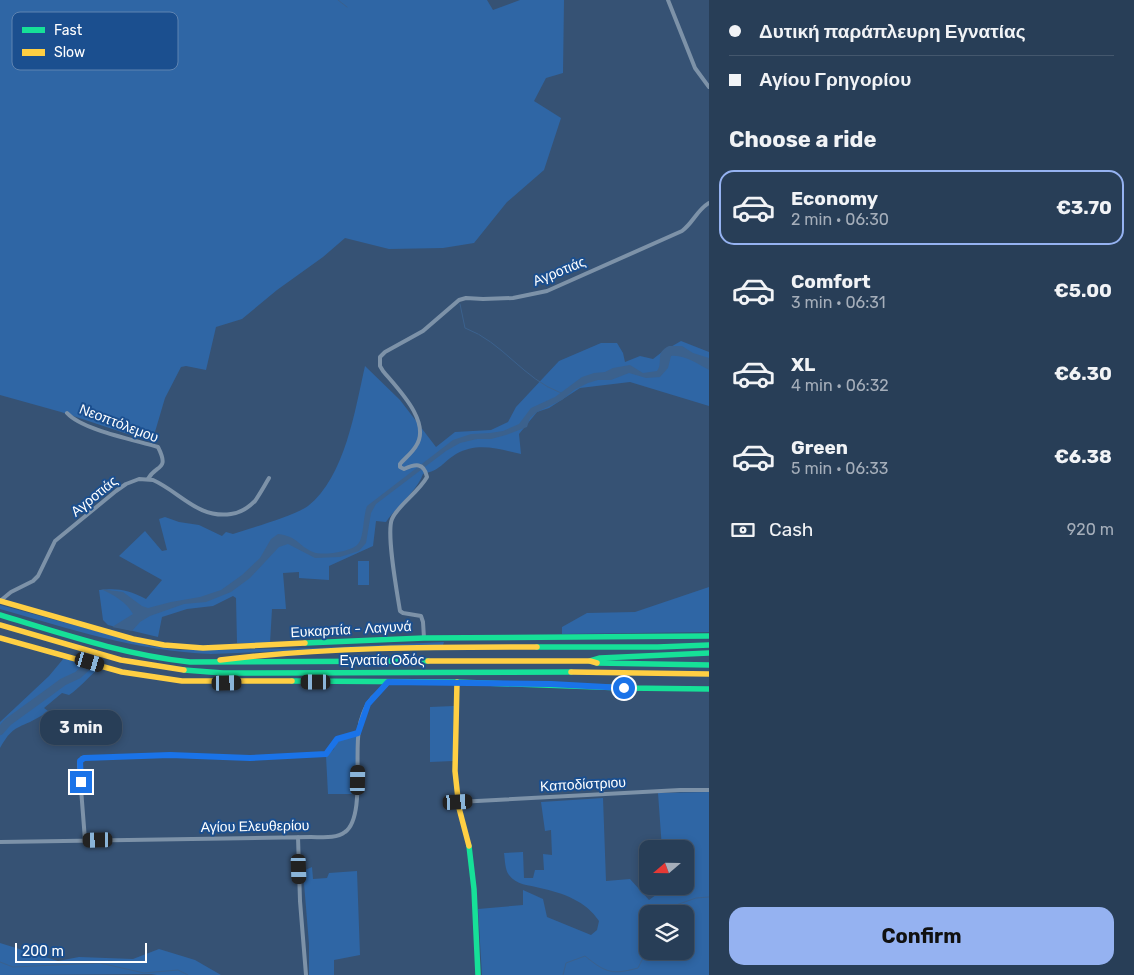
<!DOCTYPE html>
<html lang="en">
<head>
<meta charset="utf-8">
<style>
	:root { --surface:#283e57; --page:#344961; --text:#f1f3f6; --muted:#a5aeba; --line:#44576d; --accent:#95b2f1 }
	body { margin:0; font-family:Rubik,sans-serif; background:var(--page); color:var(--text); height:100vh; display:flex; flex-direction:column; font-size:19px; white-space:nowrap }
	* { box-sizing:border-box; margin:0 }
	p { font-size:16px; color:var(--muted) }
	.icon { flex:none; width:28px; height:28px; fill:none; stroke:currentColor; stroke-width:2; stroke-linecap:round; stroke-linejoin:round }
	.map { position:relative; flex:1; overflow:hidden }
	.drawer { display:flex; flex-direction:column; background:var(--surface); width:425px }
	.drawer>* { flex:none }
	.guide { display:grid; align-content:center; height:110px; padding:0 20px; background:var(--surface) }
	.needle { width:32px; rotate:250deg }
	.buttons { position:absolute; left:639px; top:840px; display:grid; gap:10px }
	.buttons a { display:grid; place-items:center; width:55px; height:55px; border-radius:10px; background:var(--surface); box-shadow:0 2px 8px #0003,0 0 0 1px var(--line); font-size:25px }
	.scale { position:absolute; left:15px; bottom:12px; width:132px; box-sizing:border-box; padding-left:5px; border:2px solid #fff; border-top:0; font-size:14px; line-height:18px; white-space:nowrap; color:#fff; -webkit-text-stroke:4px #1b4f8f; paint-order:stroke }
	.end { position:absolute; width:22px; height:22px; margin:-11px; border:6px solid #1a73e8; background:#fff; box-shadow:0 0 0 2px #fff }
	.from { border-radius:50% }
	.bubble { position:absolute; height:35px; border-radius:15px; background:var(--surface); box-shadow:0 2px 8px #0003,0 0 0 1px var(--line); font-size:16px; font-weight:700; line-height:35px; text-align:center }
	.car { position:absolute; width:15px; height:30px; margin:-15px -8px; border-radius:6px; box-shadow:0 0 4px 1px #0007; background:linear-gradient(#222 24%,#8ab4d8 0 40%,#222 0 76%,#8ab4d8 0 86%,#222 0) }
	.guide b { display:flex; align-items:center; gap:18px; height:48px; font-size:19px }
	.guide b+b { border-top:1px solid var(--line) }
	.guide i { width:12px; height:12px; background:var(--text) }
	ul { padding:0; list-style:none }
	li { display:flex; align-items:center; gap:15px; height:75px; margin:0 10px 8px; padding:0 10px; border:2px solid transparent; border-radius:15px }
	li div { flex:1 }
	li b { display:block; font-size:19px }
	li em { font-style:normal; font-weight:700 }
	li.current { border-color:var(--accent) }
	li>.icon { width:45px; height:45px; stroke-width:1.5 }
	h2 { padding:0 20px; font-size:22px; line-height:60px }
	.pay { display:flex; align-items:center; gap:12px; height:55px; padding:0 20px; font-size:19px }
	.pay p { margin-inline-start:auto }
	.cta { display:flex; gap:10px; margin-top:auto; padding:10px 20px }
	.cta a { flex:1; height:58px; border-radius:15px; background:var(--accent); color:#111; font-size:20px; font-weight:700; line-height:58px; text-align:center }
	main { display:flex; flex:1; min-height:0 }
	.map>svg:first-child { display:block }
</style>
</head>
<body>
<main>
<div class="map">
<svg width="709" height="975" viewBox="0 0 709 975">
	<rect width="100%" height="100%" fill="#365274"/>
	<!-- green -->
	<path fill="#2f66a5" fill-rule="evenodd" d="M0 0H487L493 10 520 0H564L563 73 546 78 534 101 561 118 544 170 507 202 474 243 443 248 389 249 345 238 323 257 277 290 242 319 216 327 206 370 186 366 181 367 165 398 152 442 61 412 0 395Z
		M681 341 709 352V406L630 382 580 388 549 408 537 412 519 434 521 454C498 449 478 442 456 454 442 463 441 470 423 474 417 491 396 507 386 522L376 521 373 546 329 566V580L299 578V572L283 573 286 609H272L270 643H237L236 598 233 596 213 606 187 609 162 617 158 637 108 625 103 620 99 590C119 588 128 590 146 599L162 580 119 556 145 531 162 551 167 550 159 519 165 517 179 522 199 525 222 536 226 532 233 534C251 528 294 516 308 506 345 477 355 410 365 366L400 400 436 447 455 432 491 430 508 422 516 407 559 361 601 343H617L623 353 625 362 640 356 653 359 662 352Z
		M358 561H369V585H358Z
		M709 587V632L562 634V627L587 613 635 612Z
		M0 605 151 646 179 650 318 648 444 642 443 645 211 654C137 651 70 629 0 609Z
		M64 658 98 669C88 677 80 688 69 695L62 693 44 708 56 717 55 722H49L45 714C40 716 36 719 30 722 13 729 10 731 0 748V722L49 676Z
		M454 706 453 761 430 762V707Z
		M345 736 357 737 355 794H328L326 756 334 749 335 740Z
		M709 792V975H482L478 909 523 905V890L543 899 547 917 591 935 597 930 599 921C586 901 563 893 540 888 529 885 516 885 509 875 505 870 505 860 504 853L523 852 524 878H533L535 870H544L543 854 552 855 551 830 545 831 541 802 603 798 606 881 630 879 649 900 664 889V886H685V849H662L658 793ZM648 914H685V951H648Z
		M312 867 313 879 327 878 329 873 357 871 360 955 334 960V975H309V944L303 871Z
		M0 943 58 961 79 957 133 959 159 949 195 960 221 975H157L151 974 0 975Z"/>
	<!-- water -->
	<path fill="#3b618d" d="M669 346H682L693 353 709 358V370C698 364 683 354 671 356L668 368 660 377 646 378 629 373 611 380H598L588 383 574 390 562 400 537 412 530 418 527 427 506 435 491 439H477L460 443 446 451 376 504 371 513 366 543 359 551 340 557 315 558 288 544 279 547 250 578 231 592 206 602 184 604 150 616 140 622 132 631 112 627 133 614C126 601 113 595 101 589L123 592 142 606 148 608 171 602 200 597 221 590 242 575 260 558 271 539 278 534C299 537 297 545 313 552 321 556 352 552 358 544 364 538 363 516 367 506L453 440 471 434 490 433 503 431 519 424 531 408 555 397 582 377 594 373 605 372 613 368 630 365 643 373 657 371C664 362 654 353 669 346Z"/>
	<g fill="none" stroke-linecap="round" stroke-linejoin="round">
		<!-- stream -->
		<path stroke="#3b618d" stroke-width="1" d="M338 0 347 7
			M460 304 465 328C503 342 523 379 561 393
			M661 914 662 910 696 898 709 897
			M0 962 13 967 100 963 144 973 178 970 188 975
			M563 975 566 963 585 956C606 973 612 975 638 968L648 948"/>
		<!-- river -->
		<path stroke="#3b618d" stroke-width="8" d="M0 731 8 722 48 693 63 682 78 675 88 666"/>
		<!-- street -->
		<path stroke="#7d92a8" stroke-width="4" d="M668 0 695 68 709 87
			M67 413C82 430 135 440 158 447 170 471 156 464 148 479
			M0 601 11 592 33 581 38 576 55 541 116 491 126 484 139 479 153 480C180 492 198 519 231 514 240 513 248 508 255 501 260 494 265 485 269 478
			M424 638 423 622 421 616 403 613 400 611C397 592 386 533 392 519 398 505 418 493 427 477 424 462 415 464 404 469L400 467V464C405 458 412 453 416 446 432 422 397 388 383 371L380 366V357L385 352 423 331 459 300 466 298 483 299 513 298 547 291 682 231C693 223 697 210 709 203
			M458 802 680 790H709
			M298 837 300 901 306 975
			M85 840 79 763 82 758 170 755 250 758 326 754 337 739 358 733
			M0 842 311 837C322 837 336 839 345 832 365 818 354 754 359 730 360 720 365 706 372 698 378 692 384 689 388 682"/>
		<!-- fast -->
		<path stroke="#16e098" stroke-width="5.5" d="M0 615C63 634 125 655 190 662L428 661
			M305 643 424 638 709 636
			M537 647H658L709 645
			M590 661 600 658 709 653
			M597 663 709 665
			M184 670 223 673 571 672
			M292 681 457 682 625 688 709 689
			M469 846 474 889 478 975"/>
		<!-- slow -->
		<path stroke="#ffcf43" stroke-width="5.5" d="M0 601 133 639 164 645 203 648 305 643
			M0 625 121 660 184 670
			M0 638 122 672 182 681H292
			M220 660C323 647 433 647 537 647
			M428 661H590L597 663
			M571 672 709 674
			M457 682 455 771 459 808 469 846"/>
	</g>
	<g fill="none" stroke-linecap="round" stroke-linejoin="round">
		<!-- route -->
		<path stroke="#1a73e8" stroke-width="6" d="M81 782 80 761 84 758 170 755 250 758 326 754 337 739 358 733 368 704 388 682 551 684 624 688"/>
	</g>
	<g text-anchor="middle" stroke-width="4" stroke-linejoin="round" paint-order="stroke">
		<!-- street labels -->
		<g font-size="14" fill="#fff" stroke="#1b4f8f">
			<text transform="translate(559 271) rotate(-22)" y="5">Αγροτιάς</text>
			<text transform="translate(119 423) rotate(21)" y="5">Νεοπτόλεμου</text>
			<text transform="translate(94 496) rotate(-39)" y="5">Αγροτιάς</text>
			<text transform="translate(351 629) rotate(-3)" y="5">Ευκαρπία - Λαγυνά</text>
			<text x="382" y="665">Εγνατία Οδός</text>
			<text transform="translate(583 784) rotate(-3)" y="5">Καποδίστριου</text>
			<text transform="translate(255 826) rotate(-1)" y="5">Αγίου Ελευθερίου</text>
		</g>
	</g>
	<!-- legend -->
	<rect x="12" y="12" width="166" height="58" rx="8" fill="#1b4f8f" stroke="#5f84b1" stroke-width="1"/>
	<rect x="22" y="27" width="23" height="6" fill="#16e098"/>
	<rect x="22" y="49" width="23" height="7" fill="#ffcf43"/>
	<g font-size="14" fill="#fff">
		<text x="54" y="35">Fast</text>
		<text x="54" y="57">Slow</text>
	</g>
</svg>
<div class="buttons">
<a><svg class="needle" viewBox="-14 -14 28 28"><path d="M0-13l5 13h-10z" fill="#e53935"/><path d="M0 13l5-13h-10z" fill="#a5aeba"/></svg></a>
<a><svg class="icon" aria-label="layers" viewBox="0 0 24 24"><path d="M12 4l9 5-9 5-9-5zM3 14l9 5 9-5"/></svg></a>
</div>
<div class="scale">200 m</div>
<i class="end from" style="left:624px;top:688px"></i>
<i class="end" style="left:81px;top:782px"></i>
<div class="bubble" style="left:40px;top:710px;width:82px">3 min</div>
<i class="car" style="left:90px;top:662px;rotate:106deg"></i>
<i class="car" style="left:316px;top:682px;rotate:270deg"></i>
<i class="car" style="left:227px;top:683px;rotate:89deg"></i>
<i class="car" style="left:358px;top:780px;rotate:1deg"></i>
<i class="car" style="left:458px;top:802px;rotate:87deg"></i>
<i class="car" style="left:98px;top:840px;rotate:269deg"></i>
<i class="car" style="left:299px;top:869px;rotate:178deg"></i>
</div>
<section class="drawer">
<div class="guide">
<b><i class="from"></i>Δυτική παράπλευρη Εγνατίας</b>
<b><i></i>Αγίου Γρηγορίου</b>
</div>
<h2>Choose a ride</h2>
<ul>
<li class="current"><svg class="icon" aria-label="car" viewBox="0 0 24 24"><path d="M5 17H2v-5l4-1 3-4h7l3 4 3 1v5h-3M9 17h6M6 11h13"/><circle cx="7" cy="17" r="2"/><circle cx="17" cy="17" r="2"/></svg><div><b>Economy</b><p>2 min · 06:30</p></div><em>€3.70</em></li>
<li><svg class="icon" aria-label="car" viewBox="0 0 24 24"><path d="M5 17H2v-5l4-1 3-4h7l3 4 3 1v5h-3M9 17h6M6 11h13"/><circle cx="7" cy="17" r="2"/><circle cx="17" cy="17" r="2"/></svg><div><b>Comfort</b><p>3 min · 06:31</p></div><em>€5.00</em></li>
<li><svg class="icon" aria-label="car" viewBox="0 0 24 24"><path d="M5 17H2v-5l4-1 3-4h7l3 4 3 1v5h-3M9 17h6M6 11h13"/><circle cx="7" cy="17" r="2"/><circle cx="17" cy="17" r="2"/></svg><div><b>XL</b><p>4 min · 06:32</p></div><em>€6.30</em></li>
<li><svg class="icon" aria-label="car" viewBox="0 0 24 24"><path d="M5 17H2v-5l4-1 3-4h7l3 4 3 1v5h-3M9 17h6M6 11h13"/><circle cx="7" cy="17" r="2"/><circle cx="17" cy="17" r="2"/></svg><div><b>Green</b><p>5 min · 06:33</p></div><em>€6.38</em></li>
</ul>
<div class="pay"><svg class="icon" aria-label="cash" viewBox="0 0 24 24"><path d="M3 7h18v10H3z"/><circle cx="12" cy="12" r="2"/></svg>Cash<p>920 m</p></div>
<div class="cta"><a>Confirm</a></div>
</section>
</main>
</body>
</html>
